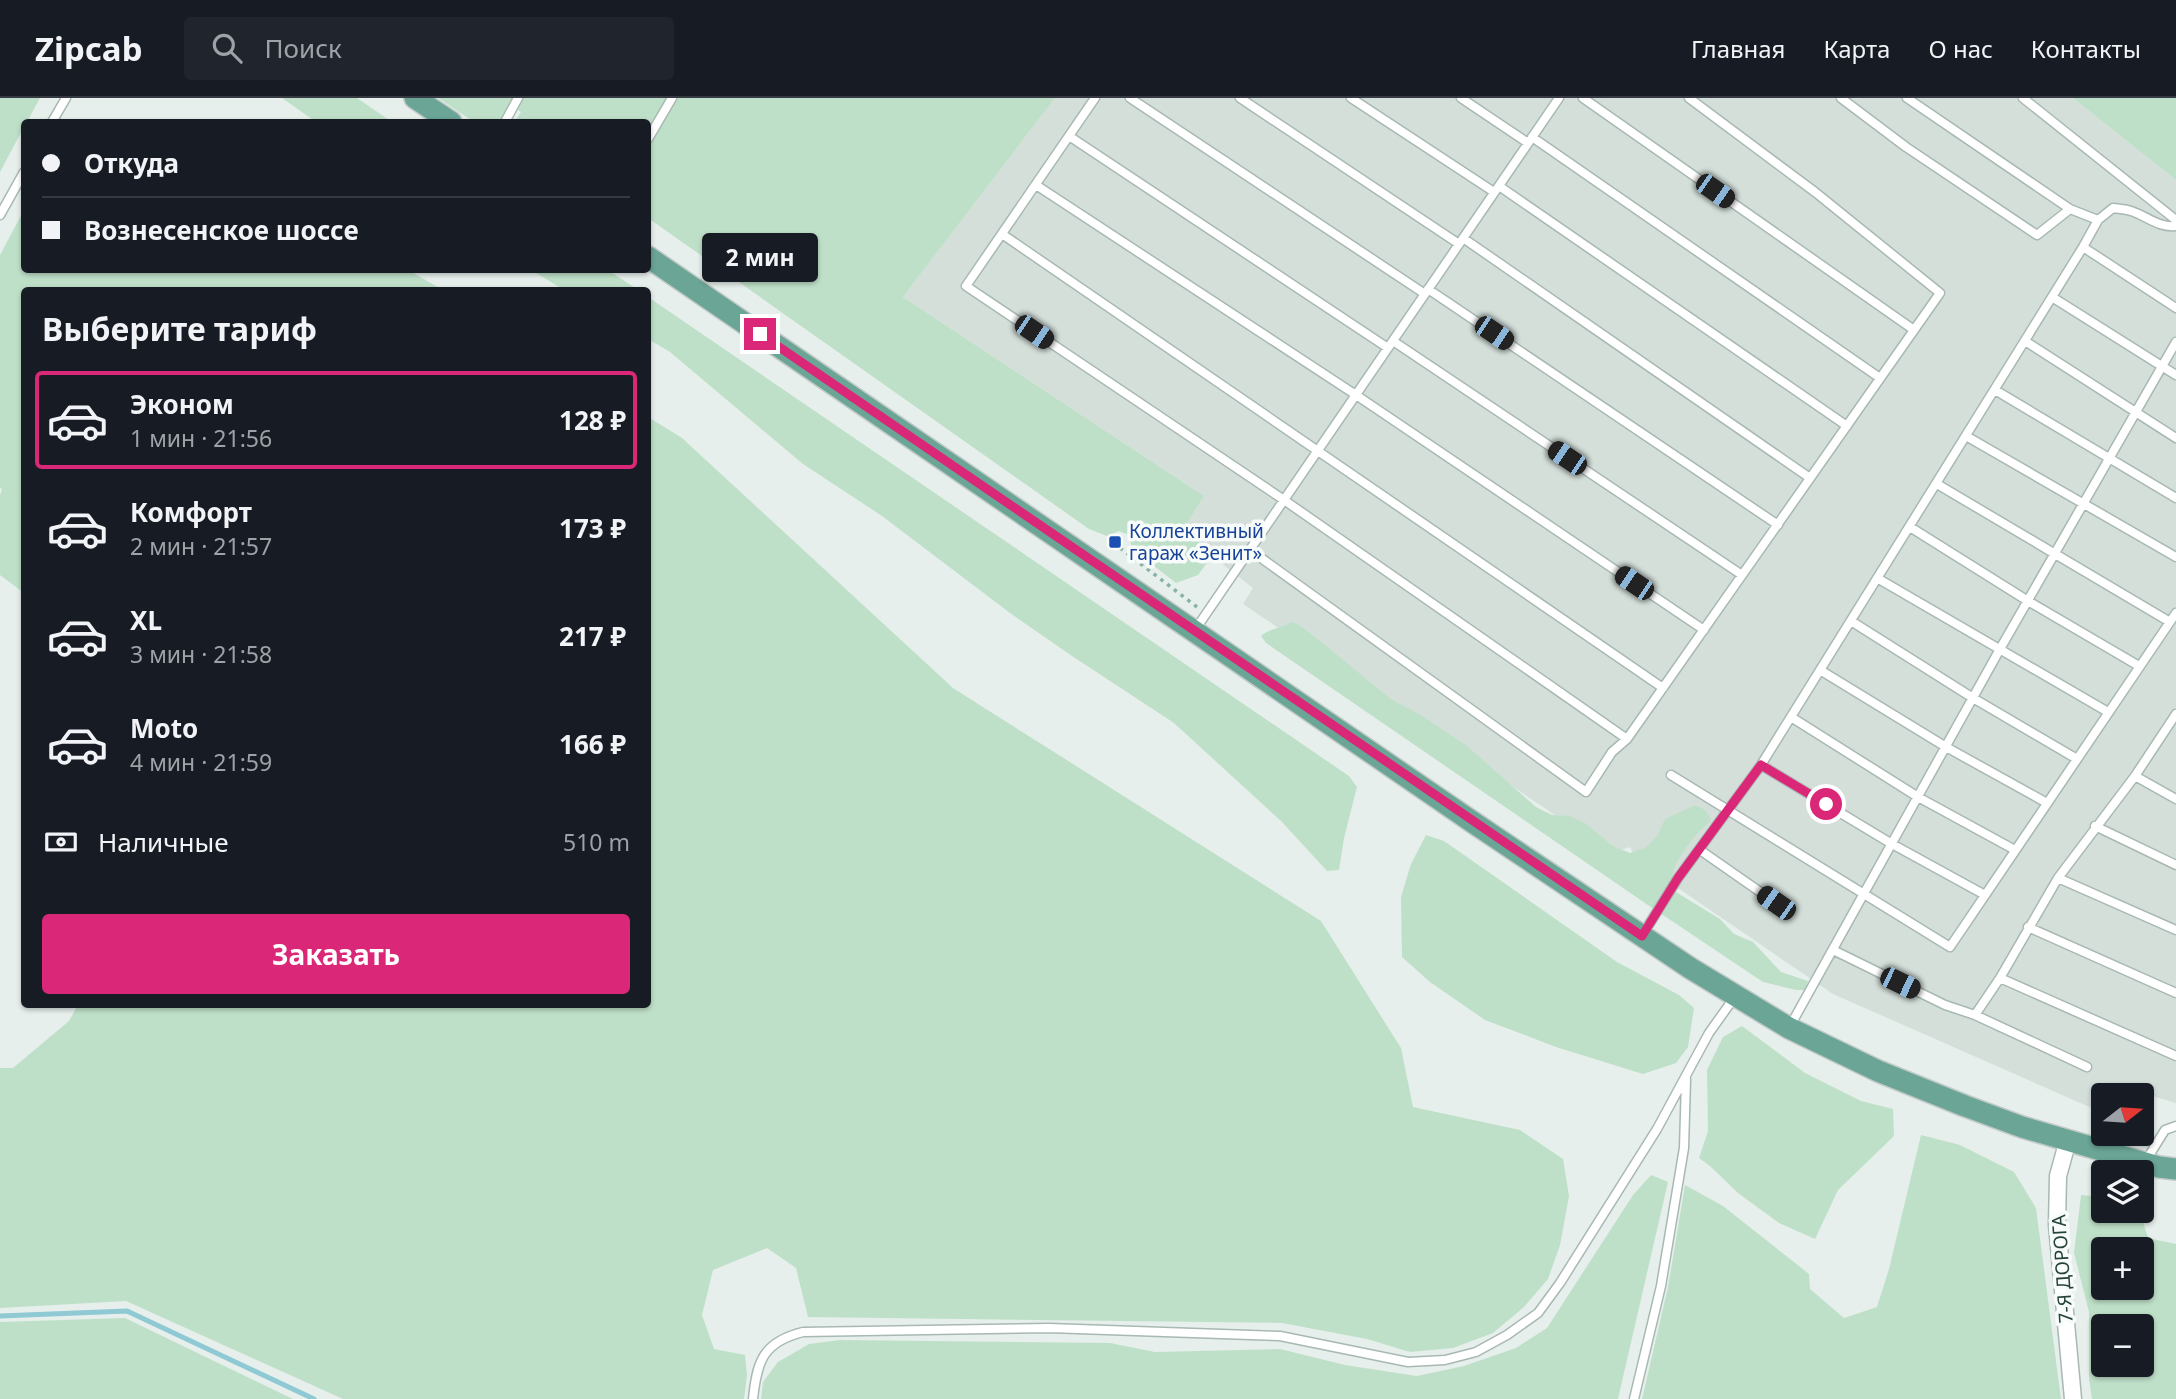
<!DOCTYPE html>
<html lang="ru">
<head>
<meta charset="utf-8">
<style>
	:root { --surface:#171b24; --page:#20242c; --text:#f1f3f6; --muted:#9ea1a6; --line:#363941; --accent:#db2777 }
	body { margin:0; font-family:"Noto Sans",sans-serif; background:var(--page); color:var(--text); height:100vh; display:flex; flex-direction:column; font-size:26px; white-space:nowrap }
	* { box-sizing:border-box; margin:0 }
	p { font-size:23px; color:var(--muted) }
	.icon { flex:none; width:38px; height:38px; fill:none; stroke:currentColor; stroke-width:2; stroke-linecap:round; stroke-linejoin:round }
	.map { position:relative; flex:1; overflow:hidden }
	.sheet { position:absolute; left:21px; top:189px; width:630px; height:721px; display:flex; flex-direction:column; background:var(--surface); border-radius:7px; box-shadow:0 2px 5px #0004 }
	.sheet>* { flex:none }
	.banner { position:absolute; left:21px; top:21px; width:630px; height:154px; border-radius:7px; box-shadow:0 2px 5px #0004; display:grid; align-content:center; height:154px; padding:0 21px; background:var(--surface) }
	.needle { width:46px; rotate:73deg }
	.controls { position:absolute; left:2091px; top:985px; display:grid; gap:14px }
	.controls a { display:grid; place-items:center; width:63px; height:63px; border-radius:7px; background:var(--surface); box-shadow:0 2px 5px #0004; font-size:35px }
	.end { position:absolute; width:32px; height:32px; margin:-16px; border:9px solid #db2777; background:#fff; box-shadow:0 0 0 4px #fff }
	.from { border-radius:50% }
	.bubble { position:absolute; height:49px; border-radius:7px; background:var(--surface); box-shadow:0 2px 5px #0004; font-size:23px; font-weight:700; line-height:49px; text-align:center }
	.car { position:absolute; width:21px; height:42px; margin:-21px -10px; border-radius:9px; box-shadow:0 0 5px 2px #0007; background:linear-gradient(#222 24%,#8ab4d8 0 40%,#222 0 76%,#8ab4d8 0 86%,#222 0) }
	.banner b { display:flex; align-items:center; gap:24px; height:66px; font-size:26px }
	.banner b+b { border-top:2px solid var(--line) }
	.banner i { width:18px; height:18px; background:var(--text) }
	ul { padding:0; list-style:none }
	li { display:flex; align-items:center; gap:21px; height:98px; margin:0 14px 10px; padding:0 7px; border:4px solid transparent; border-radius:7px }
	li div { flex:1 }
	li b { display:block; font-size:26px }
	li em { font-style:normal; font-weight:700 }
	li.on { border-color:var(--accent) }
	li>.icon { width:63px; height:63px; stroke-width:1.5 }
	h2 { padding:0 21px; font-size:32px; line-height:84px }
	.pay { display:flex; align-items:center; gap:18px; height:77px; padding:0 21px; font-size:26px }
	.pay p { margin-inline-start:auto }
	.action { display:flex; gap:14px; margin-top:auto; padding:14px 21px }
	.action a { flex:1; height:80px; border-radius:7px; background:var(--accent); color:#fff; font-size:28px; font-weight:700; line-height:80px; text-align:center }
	header { display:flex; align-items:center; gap:42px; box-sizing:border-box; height:98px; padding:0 35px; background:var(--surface); border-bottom:2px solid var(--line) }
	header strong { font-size:33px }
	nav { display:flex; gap:38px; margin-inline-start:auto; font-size:24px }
	.search { width:490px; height:63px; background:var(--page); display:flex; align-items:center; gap:18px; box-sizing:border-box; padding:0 24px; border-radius:7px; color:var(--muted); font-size:26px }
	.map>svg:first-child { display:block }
</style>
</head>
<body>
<header>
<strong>Zipcab</strong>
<div class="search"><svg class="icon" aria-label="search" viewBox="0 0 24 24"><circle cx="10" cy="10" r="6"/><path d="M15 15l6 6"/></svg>Поиск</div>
<nav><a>Главная</a><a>Карта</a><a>О нас</a><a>Контакты</a></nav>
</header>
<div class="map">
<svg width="2176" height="1301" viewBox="0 0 2176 1301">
	<rect width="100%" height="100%" fill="#e6efeb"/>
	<!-- built -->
	<path fill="#d4dfda" d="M1055 0H2073L2176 82V1005L2132 992 2125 997 2104 998 2103 1015 1833 896 1637 762 1630 749 1611 755 1243 506 1253 490 1212 458 1185 429 1204 398 903 199Z"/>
	<!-- green -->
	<path fill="#bfe0c8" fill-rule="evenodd" d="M0 0H40L27 24H24V29L0 74Z
		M282 0H357L392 24H316Z
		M438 0H1055L903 199 1204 398 1185 429 1212 458 1198 477 1176 485 1132 451 1129 437 1119 433 1107 438 1089 431 648 120V24H514L521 14 510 7 499 24H474Z
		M2073 0H2176V82Z
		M24 112V172H408L443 192H24V495L0 477V397L2 391 0 390V157Z
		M531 172H608L638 192H564Z
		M648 199 1349 678 1357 689 1344 740 1339 772 1327 773 1282 724 1174 625 1072 558 1010 515 882 418 803 366 670 254 648 241Z
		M648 319 682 340 953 590 1321 823 1401 950 1413 1009 1520 1032 1563 1061 1569 1098 1560 1147 1548 1181 1524 1209 1493 1235 1453 1250 1410 1254 1367 1241 1282 1225 808 1219 796 1170 767 1150 713 1172 702 1217 714 1251 745 1257 747 1277 744 1301H343L126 1203 0 1210V970H13L69 923 78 907 648 906Z
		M1291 524 1299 527 1320 543 1392 602 1421 617 1467 648 1536 709 1552 717 1569 718 1585 725 1613 748 1630 755 1645 750 1657 738 1665 721 1695 707C1704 710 1708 714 1711 723 1696 735 1683 751 1675 769 1672 775 1673 784 1671 791L1720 821 1734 836 1753 844 1781 874 1808 883 1805 892H1796L1763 884 1645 805 1266 545 1261 538C1269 530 1281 531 1291 524Z
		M1426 737 1444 743 1617 864 1679 897 1694 910 1688 949 1676 965 1643 976 1556 949 1485 922 1430 884 1402 859 1401 799 1411 766Z
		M1742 928 1805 975 1861 1003 1893 1011 1894 1038 1838 1092 1815 1141 1779 1125 1738 1095 1710 1068 1699 1060 1708 1033 1707 972 1723 939Z
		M1921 1037 1960 1047 2014 1074 2036 1110 2061 1301H1642L1668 1189 1685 1087 1723 1108 1809 1176 1810 1191 1844 1220 1877 1209 1889 1171Z
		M1651 1077 1668 1084 1618 1301H761L763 1284 778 1264 809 1246 840 1242 1110 1245 1155 1254 1280 1251 1345 1267 1417 1278 1464 1268 1516 1250 1547 1230 1633 1097Z
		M2081 1097 2103 1099 2104 1113H2140L2148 1140 2176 1146V1301H2092L2089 1281V1214L2074 1155ZM2104 1152H2142V1190H2104ZM2104 1228H2142V1267H2104Z
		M125 1220 293 1301H0V1224Z"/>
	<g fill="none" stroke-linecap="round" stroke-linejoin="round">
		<!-- stream -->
		<path stroke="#8ec9d4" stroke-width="5" d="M0 1218 127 1213 314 1301"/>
		<defs>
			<path id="service" d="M1095 0 966 188 1284 402 1627 641
				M1130 0 1425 196
				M1240 0 1459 146
				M1351 0 1494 94
				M1461 0 1528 45
				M1583 0 1914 232
				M1841 0 1906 49 2037 137 2070 111
				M1907 0 2070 111 2098 122 2113 110C2119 111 2125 111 2131 113 2147 118 2158 130 2176 128
				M2023 0 2176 122
				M52 24 66 0
				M505 24 518 0
				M1069 38 1388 250
				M1532 39 1880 280
				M648 41 672 0
				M1036 87 1356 297 1704 532
				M1499 88 1847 328
				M0 117 24 74
				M1002 136 1663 590
				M1463 140 1810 380
				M2083 149 2176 210
				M1428 191 1778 427
				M2052 199 2176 277
				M1393 243 1742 477
				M2025 243 2176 340
				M1995 292 2176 400
				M1966 338 2176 459
				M1937 386 2170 524
				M1910 429 2028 503 2139 568
				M1250 452 1586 694 1612 654 1627 641 1940 195 1815 94 1689 0
				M1877 480 2108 614
				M1851 523 1973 600 2077 661
				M1195 532 1559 0
				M1820 572 1946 649 2047 705
				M1791 619 1918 699 2015 752
				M1761 667 1892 746 1985 797
				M1671 677 1950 849 2176 515
				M2135 678 2176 701
				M2095 728 2176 767
				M1700 752 1776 805
				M2058 780 2176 832
				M2028 829 2176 895
				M1643 836 1678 780 1761 667 2083 149 2098 122
				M1833 852 1945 907 1975 917 2087 969
				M2000 880 2176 958
				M1975 917 2000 880 2058 780 2135 678 2176 616
				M1789 930 2000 551 2176 244
				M2145 1064 2165 1032 2176 1028
				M753 1301C757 1263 763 1244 803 1234L1049 1230 1280 1238 1408 1264 1445 1262 1476 1254 1507 1237 1538 1215 1560 1185 1657 1031 1709 935 1734 900
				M1634 1301 1661 1188 1684 1050 1686 981"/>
			<path id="minor" d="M2068 1042 2058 1078 2057 1127 2073 1301"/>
			<path id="primary" d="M415 0 451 24
				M648 159 1474 725 1690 870 1789 930 1878 973 1965 1008 2022 1029 2159 1069 2176 1071"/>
		</defs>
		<!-- service casing -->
		<use href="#service" stroke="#a8b8b2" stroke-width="11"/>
		<!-- minor casing -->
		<use href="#minor" stroke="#a8b8b2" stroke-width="19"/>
		<!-- primary casing -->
		<use href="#primary" stroke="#c2cac8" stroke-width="24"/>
		<!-- path -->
		<path stroke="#86b3a5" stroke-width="3.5" stroke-dasharray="3.5 5" stroke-linecap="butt" d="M1120 450 1197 509"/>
		<!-- service -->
		<use href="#service" stroke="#fff" stroke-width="8"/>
		<!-- minor -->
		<use href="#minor" stroke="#fff" stroke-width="16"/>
		<!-- primary -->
		<use href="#primary" stroke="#6aa596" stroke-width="21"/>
	</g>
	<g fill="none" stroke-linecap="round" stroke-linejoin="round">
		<!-- route -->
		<path stroke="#db2777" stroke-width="9" d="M760 236 1642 838 1678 780 1761 667 1826 706"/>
	</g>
	<!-- markers -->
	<rect fill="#1a4fb4" stroke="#f7fbf9" stroke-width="2.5" x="1108" y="437" width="14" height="14" rx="3.5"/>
	<g text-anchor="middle" stroke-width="7" stroke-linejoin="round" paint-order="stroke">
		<!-- transit labels -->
		<g font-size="19" fill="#164399" stroke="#f7fbf9" text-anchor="start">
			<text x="1129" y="440">Коллективный<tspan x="1129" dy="22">гараж «Зенит»</tspan></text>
		</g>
		<!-- street labels -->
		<g font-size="19" fill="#24423a" stroke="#f7fbf9">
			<text transform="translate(2062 1171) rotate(-94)" y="7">7-Я ДОРОГА</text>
		</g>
	</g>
</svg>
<div class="controls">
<a><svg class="needle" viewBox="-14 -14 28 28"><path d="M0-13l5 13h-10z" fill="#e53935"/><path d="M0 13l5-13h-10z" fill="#9ea1a6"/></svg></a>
<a><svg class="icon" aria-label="layers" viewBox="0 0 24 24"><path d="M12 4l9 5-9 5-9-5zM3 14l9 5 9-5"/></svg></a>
<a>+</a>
<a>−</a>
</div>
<i class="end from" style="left:1826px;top:706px"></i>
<i class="end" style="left:760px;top:236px"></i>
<div class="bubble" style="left:702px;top:135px;width:116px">2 мин</div>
<i class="car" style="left:1715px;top:93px;rotate:125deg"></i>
<i class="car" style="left:1034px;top:234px;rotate:124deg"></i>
<i class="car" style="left:1494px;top:235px;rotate:124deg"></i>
<i class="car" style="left:1567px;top:360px;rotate:304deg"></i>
<i class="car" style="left:1634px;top:485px;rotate:304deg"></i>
<i class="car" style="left:1776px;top:805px;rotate:305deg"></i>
<i class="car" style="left:1900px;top:885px;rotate:116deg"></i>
<div class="banner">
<b><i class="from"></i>Откуда</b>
<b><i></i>Вознесенское шоссе</b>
</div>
<section class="sheet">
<h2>Выберите тариф</h2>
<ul>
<li class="on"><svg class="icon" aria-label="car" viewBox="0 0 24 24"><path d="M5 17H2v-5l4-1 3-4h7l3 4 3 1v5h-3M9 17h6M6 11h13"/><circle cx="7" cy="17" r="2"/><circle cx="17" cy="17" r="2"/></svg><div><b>Эконом</b><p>1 мин · 21:56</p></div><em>128 ₽</em></li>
<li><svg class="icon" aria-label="car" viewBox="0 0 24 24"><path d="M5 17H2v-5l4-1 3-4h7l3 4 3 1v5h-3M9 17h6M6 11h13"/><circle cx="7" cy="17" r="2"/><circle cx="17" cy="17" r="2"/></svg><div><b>Комфорт</b><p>2 мин · 21:57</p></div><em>173 ₽</em></li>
<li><svg class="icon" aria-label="car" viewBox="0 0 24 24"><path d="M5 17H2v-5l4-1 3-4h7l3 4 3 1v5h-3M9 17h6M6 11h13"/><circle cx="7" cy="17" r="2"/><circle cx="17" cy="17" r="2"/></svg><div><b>XL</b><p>3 мин · 21:58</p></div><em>217 ₽</em></li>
<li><svg class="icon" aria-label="car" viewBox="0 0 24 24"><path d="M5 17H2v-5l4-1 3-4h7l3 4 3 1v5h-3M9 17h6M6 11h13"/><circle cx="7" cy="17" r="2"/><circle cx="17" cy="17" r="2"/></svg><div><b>Moto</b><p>4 мин · 21:59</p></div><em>166 ₽</em></li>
</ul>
<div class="pay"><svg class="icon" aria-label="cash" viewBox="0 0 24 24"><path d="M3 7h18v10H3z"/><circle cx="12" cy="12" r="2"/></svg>Наличные<p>510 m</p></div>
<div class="action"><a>Заказать</a></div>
</section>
</div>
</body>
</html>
